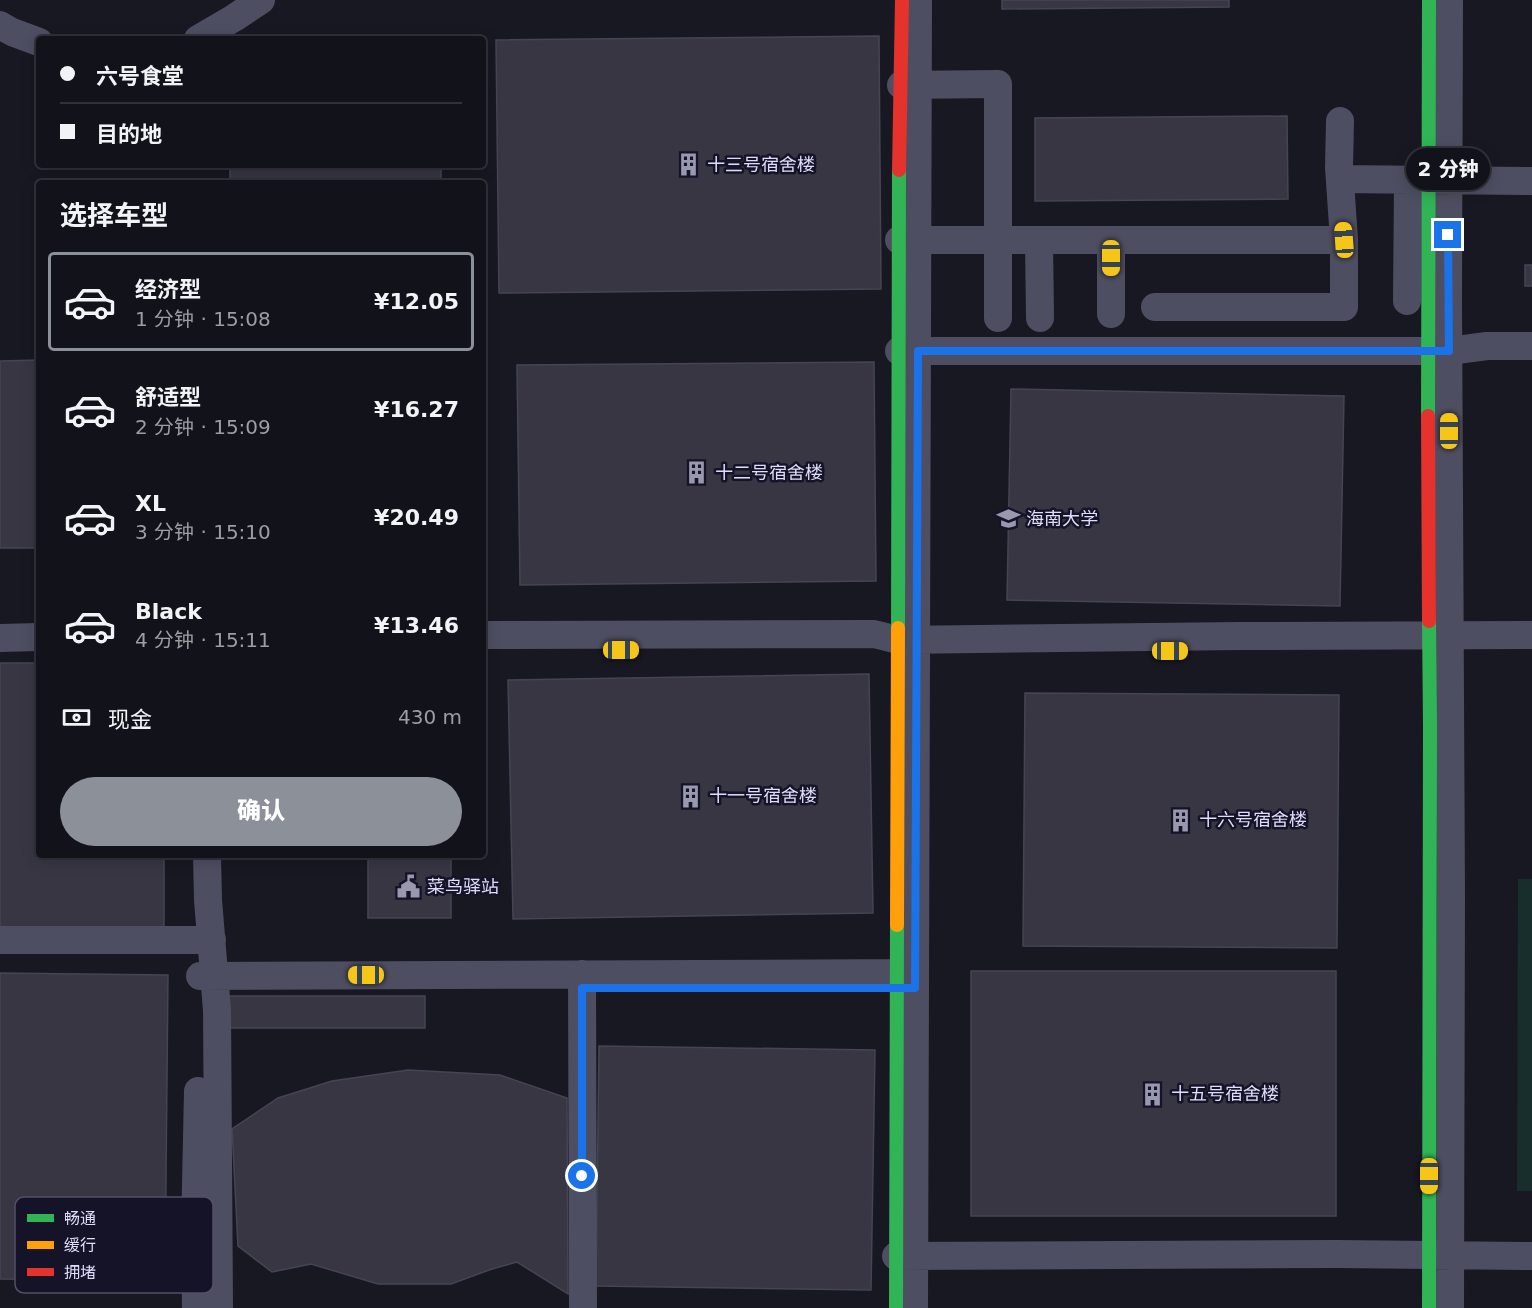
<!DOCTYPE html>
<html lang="zh">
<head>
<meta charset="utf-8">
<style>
	:root { --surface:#12121a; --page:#1f2027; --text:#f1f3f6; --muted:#9c9ea2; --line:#313239; --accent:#8c9099 }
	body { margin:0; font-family:"DejaVu Sans","Noto Sans SC",sans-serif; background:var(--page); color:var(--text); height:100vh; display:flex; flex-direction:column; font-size:22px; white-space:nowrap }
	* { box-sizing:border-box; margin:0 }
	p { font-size:20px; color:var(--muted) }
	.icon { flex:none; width:33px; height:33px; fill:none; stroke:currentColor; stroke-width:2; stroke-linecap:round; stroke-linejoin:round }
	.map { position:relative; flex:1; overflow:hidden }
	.sheet { position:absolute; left:36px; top:180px; width:450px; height:678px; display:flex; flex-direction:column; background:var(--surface); border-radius:6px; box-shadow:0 3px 15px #0003,0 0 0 2px var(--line) }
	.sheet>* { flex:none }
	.banner { position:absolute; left:36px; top:36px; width:450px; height:132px; border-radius:6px; box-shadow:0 3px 15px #0003,0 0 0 2px var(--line); display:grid; align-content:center; height:132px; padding:0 24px; background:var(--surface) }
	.end { position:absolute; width:27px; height:27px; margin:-14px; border:8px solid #1a73e8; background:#fff; box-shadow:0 0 0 3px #fff }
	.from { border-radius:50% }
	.bubble { position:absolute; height:42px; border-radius:21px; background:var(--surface); box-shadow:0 3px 15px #0003,0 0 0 2px var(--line); font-size:20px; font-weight:800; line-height:42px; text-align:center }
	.car { position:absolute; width:18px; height:36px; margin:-18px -9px; border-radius:8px; box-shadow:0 0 4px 2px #0007; background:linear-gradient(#f5c518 24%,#345 0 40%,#f5c518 0 76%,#345 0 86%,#f5c518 0) }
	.banner b { display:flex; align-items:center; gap:21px; height:57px; font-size:22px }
	.banner b+b { border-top:2px solid var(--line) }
	.banner i { width:15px; height:15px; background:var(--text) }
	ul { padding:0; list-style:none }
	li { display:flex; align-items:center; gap:18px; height:99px; margin:0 12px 9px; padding:0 12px; border:3px solid transparent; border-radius:6px }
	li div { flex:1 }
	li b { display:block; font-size:22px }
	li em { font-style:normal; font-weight:800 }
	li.active { border-color:var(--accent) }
	li>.icon { width:54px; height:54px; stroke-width:1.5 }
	h2 { padding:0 24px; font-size:27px; line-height:72px }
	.pay { display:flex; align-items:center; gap:15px; height:66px; padding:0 24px; font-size:22px }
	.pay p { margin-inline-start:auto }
	.primary-button { display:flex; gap:12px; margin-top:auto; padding:12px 24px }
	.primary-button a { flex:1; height:69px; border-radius:36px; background:var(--accent); color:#fff; font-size:24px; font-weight:800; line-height:69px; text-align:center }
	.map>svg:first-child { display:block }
</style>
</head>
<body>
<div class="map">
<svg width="1532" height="1308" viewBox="0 0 1532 1308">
	<rect width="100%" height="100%" fill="#181822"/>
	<!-- green -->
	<path fill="#172e2c" d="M1518 879H1532V1191H1517Z"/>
	<!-- building -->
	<path fill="#383643" stroke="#464454" stroke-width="1.5" d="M1002 0H1229V7L1002 9Z
		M879 36 881 289 499 293 496 40Z
		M1287 116 1288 199 1035 201V118Z
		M230 165H441V183H230Z
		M1525 265H1532V286H1525Z
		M39 360V548H0V361Z
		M874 362 876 581 520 585 517 365Z
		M1011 389 1344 396 1340 606 1007 600Z
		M0 663H39V855H164V931L0 932Z
		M869 674 873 913 513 919 508 680Z
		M1025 693 1339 695 1337 948 1023 946Z
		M368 855H451V918H368Z
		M971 971H1336V1216H971Z
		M0 973 168 975 165 1281 0 1279Z
		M225 996H425V1028H225Z
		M599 1046 875 1050 871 1290 596 1286Z
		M408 1070 500 1075 567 1098 568 1294 517 1262 492 1269 451 1284H378L311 1264 272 1272 238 1246 232 1129 278 1098 332 1081Z"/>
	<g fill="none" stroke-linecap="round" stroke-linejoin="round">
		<!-- street -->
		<path stroke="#4e4e62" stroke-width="28" d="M1449 0 1448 300 1451 894 1450 1308
			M0 25 12 32 39 42
			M198 39 234 18 261 0
			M901 85 998 84V318
			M1340 179 1532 181
			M899 240H1344
			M1039 240 1040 318
			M1111 240V314
			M1407 301 1408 180
			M1155 307H1344V240L1339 167 1340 121
			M899 351H1449L1487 346H1532
			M483 635 874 634 898 640 1240 636 1532 635
			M0 638 39 637
			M207 855 208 900 217 1010 219 1308
			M0 940H212
			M582 974 583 1308
			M200 976 915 973
			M896 1256 1337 1254 1532 1256
			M196 1308 195 1233 198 1091
			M914 1308 918 0"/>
		<!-- fast -->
		<path stroke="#30b455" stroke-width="14" d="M1428 416 1429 0
			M1429 621 1430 727 1429 1308
			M898 628 899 170
			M896 1308 897 925"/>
		<!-- slow -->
		<path stroke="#ff9f0a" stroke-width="14" d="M897 925 898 628"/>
		<!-- jam -->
		<path stroke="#e5322d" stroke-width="14" d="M899 170 902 0
			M1428 416 1429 621"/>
	</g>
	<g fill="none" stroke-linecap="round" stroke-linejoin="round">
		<!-- route -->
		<path stroke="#1a73e8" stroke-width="8" d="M582 1176V988H915L918 351H1449L1448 235"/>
	</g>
	<!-- icons -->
	<defs>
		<symbol id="building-bare" viewBox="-9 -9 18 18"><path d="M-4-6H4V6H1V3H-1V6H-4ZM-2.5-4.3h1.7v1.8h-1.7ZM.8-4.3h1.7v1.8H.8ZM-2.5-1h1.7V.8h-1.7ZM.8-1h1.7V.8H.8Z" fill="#9998af" stroke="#151327" stroke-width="2.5" paint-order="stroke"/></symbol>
		<symbol id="university-bare" viewBox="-9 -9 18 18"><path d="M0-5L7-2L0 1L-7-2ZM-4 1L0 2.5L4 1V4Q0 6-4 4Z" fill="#9998af" stroke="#151327" stroke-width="2.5" paint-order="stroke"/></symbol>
		<symbol id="civic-bare" viewBox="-9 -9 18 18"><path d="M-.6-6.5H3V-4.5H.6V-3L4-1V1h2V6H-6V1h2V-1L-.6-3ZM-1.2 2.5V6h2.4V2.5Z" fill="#9998af" stroke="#151327" stroke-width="2.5" paint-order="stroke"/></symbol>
	</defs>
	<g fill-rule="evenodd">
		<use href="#building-bare" x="672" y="148" width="33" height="33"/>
		<use href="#building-bare" x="680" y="456" width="33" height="33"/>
		<use href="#university-bare" x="992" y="502" width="33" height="33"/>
		<use href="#building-bare" x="674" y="780" width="33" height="33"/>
		<use href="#building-bare" x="1164" y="804" width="33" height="33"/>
		<use href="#civic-bare" x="392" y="870" width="33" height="33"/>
		<use href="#building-bare" x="1136" y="1078" width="33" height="33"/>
	</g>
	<g text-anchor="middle" stroke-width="5" stroke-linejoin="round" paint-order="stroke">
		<!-- poi labels -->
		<g font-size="18" fill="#dfddfb" stroke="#151327" text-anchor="start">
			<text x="707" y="171">十三号宿舍楼</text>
			<text x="715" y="479">十二号宿舍楼</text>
			<text x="1026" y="525">海南大学</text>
			<text x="709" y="802">十一号宿舍楼</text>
			<text x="1199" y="826">十六号宿舍楼</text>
			<text x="427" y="893">菜鸟驿站</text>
			<text x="1171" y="1100">十五号宿舍楼</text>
		</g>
	</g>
	<!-- legend -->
	<rect x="15" y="1197" width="198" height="96" rx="9" fill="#151327" stroke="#525067" stroke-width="1.5"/>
	<rect x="27" y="1214" width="27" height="8" fill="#30b455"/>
	<rect x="27" y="1241" width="27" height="8" fill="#ff9f0a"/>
	<rect x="27" y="1268" width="27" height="8" fill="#e5322d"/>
	<g font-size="16" fill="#dfddfb">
		<text x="64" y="1224">畅通</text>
		<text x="64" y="1251">缓行</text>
		<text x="64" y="1278">拥堵</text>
	</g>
</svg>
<i class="end from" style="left:582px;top:1176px"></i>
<i class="end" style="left:1448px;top:235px"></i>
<div class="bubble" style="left:1406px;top:148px;width:84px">2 分钟</div>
<i class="car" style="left:1344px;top:240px;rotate:356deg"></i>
<i class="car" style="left:1111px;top:258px;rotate:180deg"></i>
<i class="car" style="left:1449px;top:431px;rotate:0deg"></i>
<i class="car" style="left:621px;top:650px;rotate:90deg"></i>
<i class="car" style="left:1170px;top:651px;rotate:90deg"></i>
<i class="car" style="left:366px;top:975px;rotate:270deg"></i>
<i class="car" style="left:1429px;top:1176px;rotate:180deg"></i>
<div class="banner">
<b><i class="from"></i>六号食堂</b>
<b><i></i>目的地</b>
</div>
<section class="sheet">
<h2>选择车型</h2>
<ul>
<li class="active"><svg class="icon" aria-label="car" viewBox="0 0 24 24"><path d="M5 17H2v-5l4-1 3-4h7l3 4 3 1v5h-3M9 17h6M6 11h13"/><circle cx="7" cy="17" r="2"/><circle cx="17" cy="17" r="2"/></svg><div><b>经济型</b><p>1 分钟 · 15:08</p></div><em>¥12.05</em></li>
<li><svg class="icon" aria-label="car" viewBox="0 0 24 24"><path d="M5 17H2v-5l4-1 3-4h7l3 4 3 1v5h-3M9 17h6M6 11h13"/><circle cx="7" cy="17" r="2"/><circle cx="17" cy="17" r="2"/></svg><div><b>舒适型</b><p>2 分钟 · 15:09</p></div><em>¥16.27</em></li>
<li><svg class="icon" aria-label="car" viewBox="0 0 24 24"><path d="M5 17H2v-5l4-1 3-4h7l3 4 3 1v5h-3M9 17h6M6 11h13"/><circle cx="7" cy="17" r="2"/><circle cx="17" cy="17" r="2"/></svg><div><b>XL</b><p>3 分钟 · 15:10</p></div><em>¥20.49</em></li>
<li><svg class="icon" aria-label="car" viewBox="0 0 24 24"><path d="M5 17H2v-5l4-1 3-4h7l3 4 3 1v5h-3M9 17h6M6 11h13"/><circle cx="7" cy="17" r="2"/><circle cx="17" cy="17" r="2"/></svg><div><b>Black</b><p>4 分钟 · 15:11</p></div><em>¥13.46</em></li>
</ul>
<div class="pay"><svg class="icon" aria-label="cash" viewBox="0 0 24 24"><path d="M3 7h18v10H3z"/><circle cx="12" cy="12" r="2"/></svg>现金<p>430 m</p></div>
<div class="primary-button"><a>确认</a></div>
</section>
</div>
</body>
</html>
